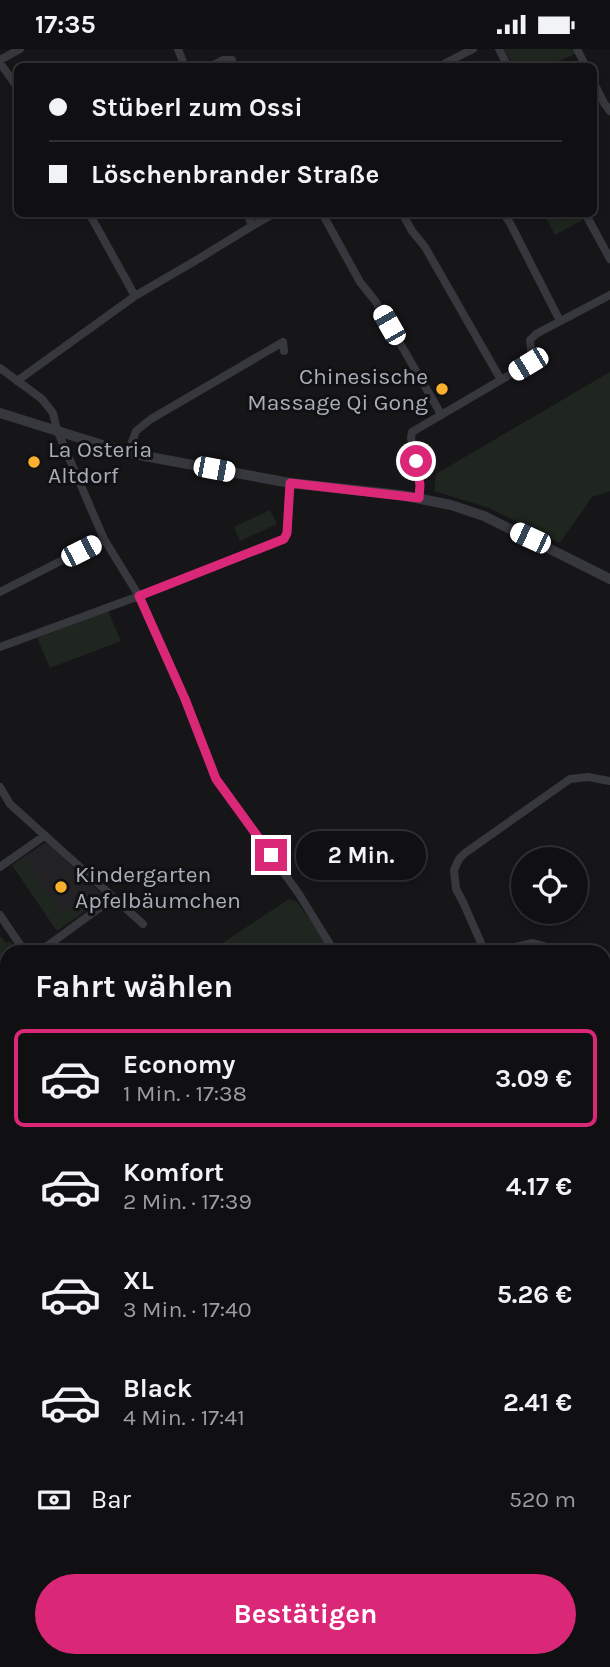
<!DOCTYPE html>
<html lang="de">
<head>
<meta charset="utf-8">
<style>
	:root { --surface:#101012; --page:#19191b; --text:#f1f3f6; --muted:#9c9d9f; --line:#303032; --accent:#db2777 }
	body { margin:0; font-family:Karla,sans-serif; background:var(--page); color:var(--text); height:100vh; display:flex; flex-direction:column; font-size:26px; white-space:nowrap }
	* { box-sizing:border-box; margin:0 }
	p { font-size:23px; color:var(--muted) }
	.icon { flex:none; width:38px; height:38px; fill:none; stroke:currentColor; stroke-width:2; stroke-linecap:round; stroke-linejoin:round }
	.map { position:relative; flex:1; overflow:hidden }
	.sheet { position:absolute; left:0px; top:896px; width:611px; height:723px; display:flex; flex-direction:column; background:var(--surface); border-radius:21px 21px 0 0; box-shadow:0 4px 10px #0003,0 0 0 2px var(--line) }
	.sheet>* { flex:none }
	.guide { position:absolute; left:14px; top:14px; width:583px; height:154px; border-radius:10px; box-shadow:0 4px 10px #0003,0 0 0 2px var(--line); display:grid; align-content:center; height:154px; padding:0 35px; background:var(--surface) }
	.tools { position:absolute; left:511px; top:798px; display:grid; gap:14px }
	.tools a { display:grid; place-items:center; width:77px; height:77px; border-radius:50%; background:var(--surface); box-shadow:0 4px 10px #0003,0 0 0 2px var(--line); font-size:35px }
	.end { position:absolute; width:32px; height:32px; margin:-16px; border:9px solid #db2777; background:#fff; box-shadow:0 0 0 4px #fff }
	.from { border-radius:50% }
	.bubble { position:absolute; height:49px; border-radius:24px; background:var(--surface); box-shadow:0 4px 10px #0003,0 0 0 2px var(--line); font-size:23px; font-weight:700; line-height:49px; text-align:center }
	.car { position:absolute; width:21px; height:42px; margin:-21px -10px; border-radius:9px; box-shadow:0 0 5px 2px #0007; background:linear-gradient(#fff 24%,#345 0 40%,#fff 0 76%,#345 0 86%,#fff 0) }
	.guide b { display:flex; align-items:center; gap:24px; height:66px; font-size:26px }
	.guide b+b { border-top:2px solid var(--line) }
	.guide i { width:18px; height:18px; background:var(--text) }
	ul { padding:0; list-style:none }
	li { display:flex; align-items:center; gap:21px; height:98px; margin:0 14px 10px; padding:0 21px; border:4px solid transparent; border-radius:10px }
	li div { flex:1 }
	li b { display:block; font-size:26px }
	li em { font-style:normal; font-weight:700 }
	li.selected { border-color:var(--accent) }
	li>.icon { width:63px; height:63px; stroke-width:1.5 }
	h2 { padding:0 35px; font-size:32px; line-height:84px }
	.pay { display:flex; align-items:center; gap:18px; height:77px; padding:0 35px; font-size:26px }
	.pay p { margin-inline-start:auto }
	.primary-button { display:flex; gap:14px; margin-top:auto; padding:14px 35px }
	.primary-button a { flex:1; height:80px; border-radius:42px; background:var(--accent); color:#fff; font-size:28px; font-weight:700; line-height:80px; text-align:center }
	.status { display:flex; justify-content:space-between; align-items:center; height:49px; padding:0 35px; background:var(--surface); direction:ltr }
	.status svg { height:19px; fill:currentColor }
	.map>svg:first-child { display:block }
</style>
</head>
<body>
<div class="status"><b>17:35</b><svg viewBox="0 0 49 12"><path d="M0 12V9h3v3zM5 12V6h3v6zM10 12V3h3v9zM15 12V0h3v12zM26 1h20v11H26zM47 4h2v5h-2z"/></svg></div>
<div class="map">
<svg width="610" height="1618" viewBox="0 0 610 1618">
	<rect width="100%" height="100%" fill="#161618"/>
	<!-- built -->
	<path fill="#222225" d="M46 793 101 844 100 852 57 882 12 816Z
		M0 1282 7 1296V1601L0 1599Z
		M43 1612H238L243 1618H65Z"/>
	<!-- green -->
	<path fill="#1e261f" d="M504 0H572L575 5 549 17H513Z
		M544 165H560L564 171 579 165 583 171 555 186Z
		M610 323V442L592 448 560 494 489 459 434 442 436 425Z
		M270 461 277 475 240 492 234 478Z
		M108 562 121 592 50 619 37 589Z
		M23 809 61 864 72 858 78 867 57 882 12 816Z
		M289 850 297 853 333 903H209Z
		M0 887 6 894 11 893 17 903H7V942L0 946Z
		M604 967 610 988V1076L604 1080Z
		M0 992 7 1012V1284L0 1270Z"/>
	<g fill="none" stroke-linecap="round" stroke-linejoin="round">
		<!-- stream -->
		<path stroke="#2b353d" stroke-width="2.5" d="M0 1229 7 1227
			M282 1612 283 1618"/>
		<!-- minor -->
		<path stroke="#37383d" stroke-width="8" d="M178 0 185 18
			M499 0 508 18
			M577 0 586 18
			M0 11 20 0
			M0 14 18 39
			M209 18 223 11H232
			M438 18 473 0
			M593 32 604 54 610 62
			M89 164 135 247
			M247 164 252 177
			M322 164 360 233 376 253 441 365
			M402 164 412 182 425 198 501 331
			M503 164 510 174 560 272
			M585 164 610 210
			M0 319 42 350 53 364 57 381 104 490 139 547 185 650 216 730 299 845 331 897
			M17 332 135 247 200 209 252 177 275 164
			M128 404 136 382 151 370 283 293 284 302
			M419 448 420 436 411 389 412 383 528 315 532 308 530 291 536 285 610 246
			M0 543 104 490
			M0 598 139 547 284 490 287 484 290 434
			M0 738 10 755 143 875
			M0 818 44 787
			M0 866 25 903
			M39 903 113 849
			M485 903 463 853 456 840 454 821 459 810 465 804 570 730 588 728 610 732
			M493 903 533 894 544 897 547 903
			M604 1139 610 1134
			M0 1528 7 1523
			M478 1618V1612"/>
		<!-- tertiary -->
		<path stroke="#37383d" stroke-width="10" d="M0 364 128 404 290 434 401 446 451 456 484 467 610 530
			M0 1606 7 1608
			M20 1612 44 1618"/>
		<!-- rail -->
		<path stroke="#4a4c52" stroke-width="2.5" stroke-dasharray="9 7" stroke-linecap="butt" d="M0 1618H1"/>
	</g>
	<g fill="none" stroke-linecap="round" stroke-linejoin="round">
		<!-- route -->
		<path stroke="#db2777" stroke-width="9" d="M271 806 216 730 185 650 139 547 284 490 287 484 290 434 419 449 420 436 416 412"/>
	</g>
	<!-- markers -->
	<g fill="#fab02c" stroke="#111113" stroke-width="2.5">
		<circle cx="442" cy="340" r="7"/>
		<circle cx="34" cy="413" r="7"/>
		<circle cx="61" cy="838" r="7"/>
	</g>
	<g text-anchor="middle" stroke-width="6" stroke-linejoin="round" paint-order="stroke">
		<!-- poi labels -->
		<g font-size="23" fill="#a7adb9" stroke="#111113" text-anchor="start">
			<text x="428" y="335" text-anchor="end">Chinesische<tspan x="428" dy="26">Massage Qi Gong</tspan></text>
			<text x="48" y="408">La Osteria<tspan x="48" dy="26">Altdorf</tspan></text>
			<text x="75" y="833">Kindergarten<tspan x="75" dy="26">Apfelbäumchen</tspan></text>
		</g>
	</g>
</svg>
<div class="tools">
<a><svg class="icon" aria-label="locate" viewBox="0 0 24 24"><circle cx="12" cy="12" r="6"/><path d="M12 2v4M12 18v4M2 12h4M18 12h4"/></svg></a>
</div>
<i class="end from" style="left:416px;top:412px"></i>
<i class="end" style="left:271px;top:806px"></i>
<div class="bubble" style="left:296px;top:782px;width:130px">2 Min.</div>
<i class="car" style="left:389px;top:276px;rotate:330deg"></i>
<i class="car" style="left:528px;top:315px;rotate:239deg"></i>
<i class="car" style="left:214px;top:420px;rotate:101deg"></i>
<i class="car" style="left:530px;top:489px;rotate:295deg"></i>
<i class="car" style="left:81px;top:502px;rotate:63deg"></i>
<div class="guide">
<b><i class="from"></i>Stüberl zum Ossi</b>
<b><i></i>Löschenbrander Straße</b>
</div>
<section class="sheet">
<h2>Fahrt wählen</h2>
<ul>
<li class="selected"><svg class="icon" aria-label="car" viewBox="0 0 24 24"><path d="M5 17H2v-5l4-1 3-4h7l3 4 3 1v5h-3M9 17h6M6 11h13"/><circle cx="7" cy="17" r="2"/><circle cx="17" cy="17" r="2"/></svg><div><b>Economy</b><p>1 Min. · 17:38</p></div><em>3.09 €</em></li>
<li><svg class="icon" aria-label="car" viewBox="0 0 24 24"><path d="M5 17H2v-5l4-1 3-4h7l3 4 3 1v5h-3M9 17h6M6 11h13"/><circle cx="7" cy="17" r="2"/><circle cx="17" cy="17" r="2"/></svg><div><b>Komfort</b><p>2 Min. · 17:39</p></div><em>4.17 €</em></li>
<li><svg class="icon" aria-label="car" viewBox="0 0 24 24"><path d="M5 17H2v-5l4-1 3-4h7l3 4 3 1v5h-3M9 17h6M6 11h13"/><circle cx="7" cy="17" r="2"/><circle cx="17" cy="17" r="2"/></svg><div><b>XL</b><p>3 Min. · 17:40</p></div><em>5.26 €</em></li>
<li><svg class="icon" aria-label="car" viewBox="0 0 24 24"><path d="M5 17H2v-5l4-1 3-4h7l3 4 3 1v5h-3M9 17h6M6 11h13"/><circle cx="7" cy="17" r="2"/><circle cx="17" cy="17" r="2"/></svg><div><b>Black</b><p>4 Min. · 17:41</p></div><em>2.41 €</em></li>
</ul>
<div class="pay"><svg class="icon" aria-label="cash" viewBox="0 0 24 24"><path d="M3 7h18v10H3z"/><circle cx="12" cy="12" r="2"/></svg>Bar<p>520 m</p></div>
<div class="primary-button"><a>Bestätigen</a></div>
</section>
</div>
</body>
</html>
